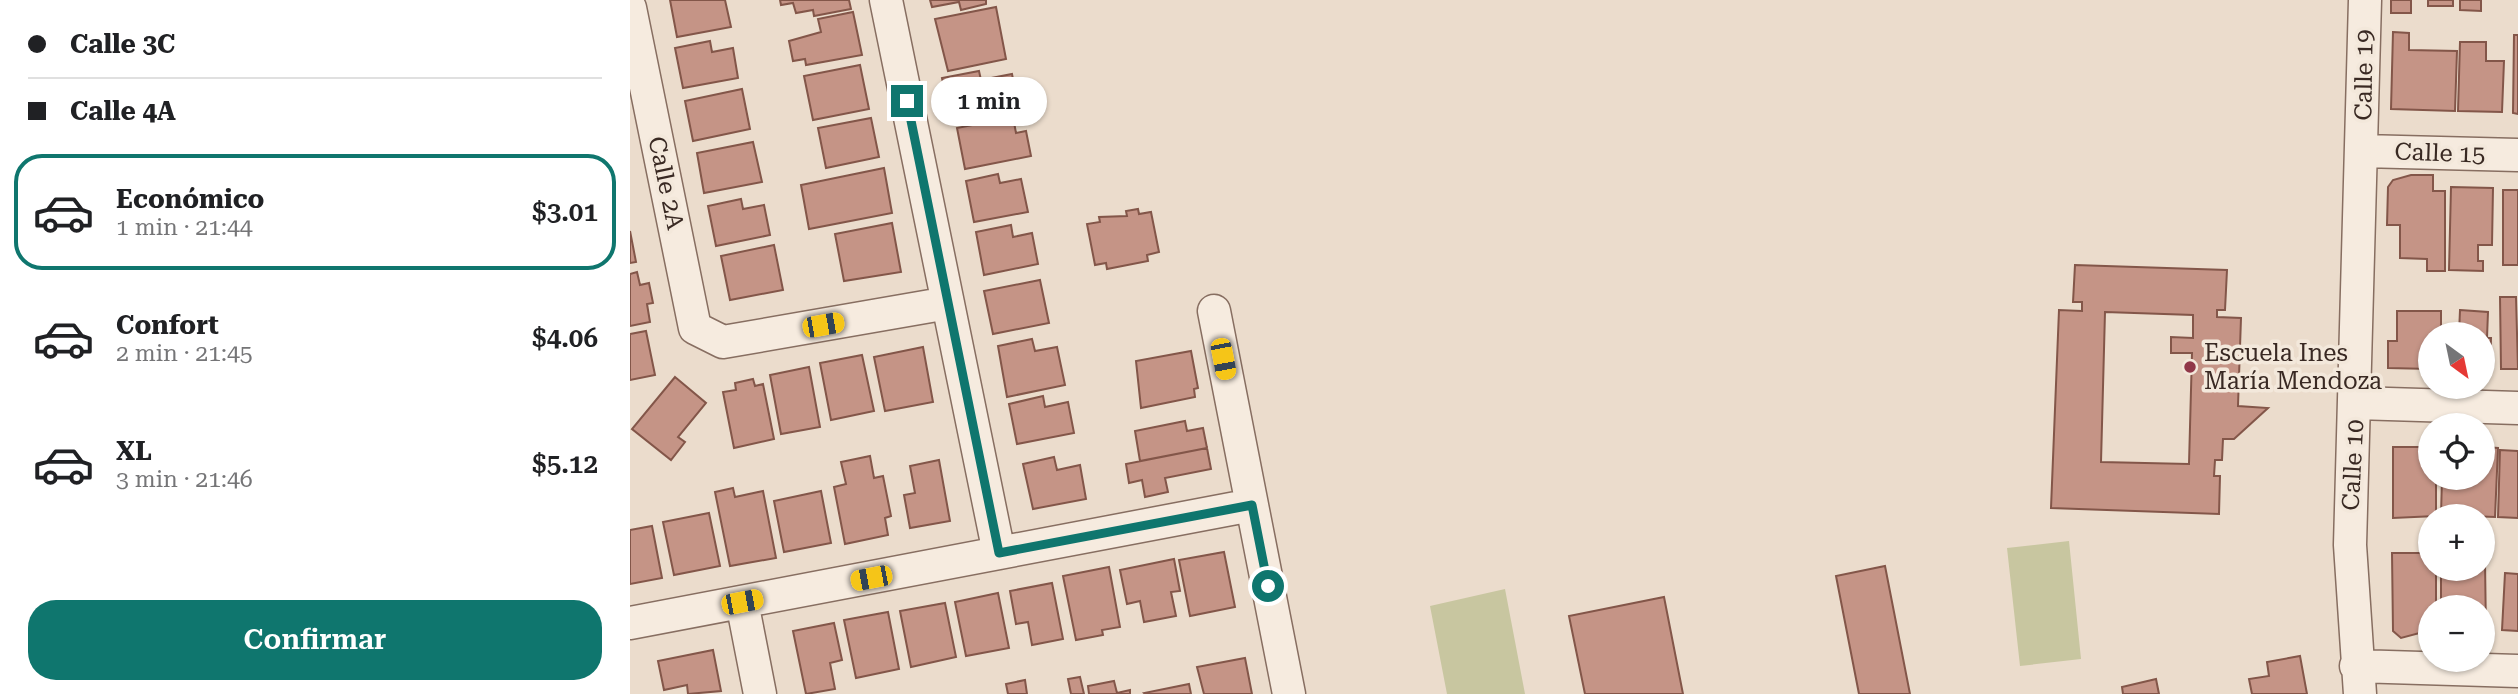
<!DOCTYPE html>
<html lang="es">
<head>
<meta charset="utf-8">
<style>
	:root { --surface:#fff; --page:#f6f6f6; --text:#202124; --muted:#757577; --line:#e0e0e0; --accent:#0f766e }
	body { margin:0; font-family:"Roboto Serif",serif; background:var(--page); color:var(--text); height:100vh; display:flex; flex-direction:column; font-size:26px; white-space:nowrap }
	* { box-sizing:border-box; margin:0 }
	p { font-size:23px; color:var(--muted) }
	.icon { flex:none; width:38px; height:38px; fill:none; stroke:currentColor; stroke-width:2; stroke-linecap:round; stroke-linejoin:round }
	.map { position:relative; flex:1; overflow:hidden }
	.details { display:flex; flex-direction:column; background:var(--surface); width:630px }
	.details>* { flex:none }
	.top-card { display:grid; align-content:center; height:154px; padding:0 28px; background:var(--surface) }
	.needle { width:46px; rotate:147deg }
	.buttons { position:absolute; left:1788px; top:322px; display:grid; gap:14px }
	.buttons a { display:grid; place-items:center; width:77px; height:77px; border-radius:50%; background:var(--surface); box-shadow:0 2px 5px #0004; font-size:35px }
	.end { position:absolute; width:32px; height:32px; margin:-16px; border:9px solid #0f766e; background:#fff; box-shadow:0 0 0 4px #fff }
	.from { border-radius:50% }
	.bubble { position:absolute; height:49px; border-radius:24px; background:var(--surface); box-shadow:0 2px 5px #0004; font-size:23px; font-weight:600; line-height:49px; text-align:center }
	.car { position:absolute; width:21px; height:42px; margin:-21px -10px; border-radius:9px; box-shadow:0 0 5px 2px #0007; background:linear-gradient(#f5c518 24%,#345 0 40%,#f5c518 0 76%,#345 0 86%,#f5c518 0) }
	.top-card b { display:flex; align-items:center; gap:24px; height:66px; font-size:26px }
	.top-card b+b { border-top:2px solid var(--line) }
	.top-card i { width:18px; height:18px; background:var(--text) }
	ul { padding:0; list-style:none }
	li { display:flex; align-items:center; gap:21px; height:116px; margin:0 14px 10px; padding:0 14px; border:4px solid transparent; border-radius:28px }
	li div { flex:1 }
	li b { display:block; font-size:26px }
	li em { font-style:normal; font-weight:600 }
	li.active { border-color:var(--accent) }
	li>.icon { width:63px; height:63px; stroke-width:1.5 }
	.primary-button { display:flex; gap:14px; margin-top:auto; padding:14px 28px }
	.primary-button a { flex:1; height:80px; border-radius:28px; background:var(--accent); color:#fff; font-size:28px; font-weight:600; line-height:80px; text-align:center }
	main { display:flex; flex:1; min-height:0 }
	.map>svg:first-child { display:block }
</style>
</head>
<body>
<main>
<section class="details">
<div class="top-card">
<b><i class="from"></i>Calle 3C</b>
<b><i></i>Calle 4A</b>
</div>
<ul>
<li class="active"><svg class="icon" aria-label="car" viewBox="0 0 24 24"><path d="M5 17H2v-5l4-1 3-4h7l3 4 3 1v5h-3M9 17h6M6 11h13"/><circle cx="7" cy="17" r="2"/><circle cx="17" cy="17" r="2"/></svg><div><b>Económico</b><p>1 min · 21:44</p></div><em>$3.01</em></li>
<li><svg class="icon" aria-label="car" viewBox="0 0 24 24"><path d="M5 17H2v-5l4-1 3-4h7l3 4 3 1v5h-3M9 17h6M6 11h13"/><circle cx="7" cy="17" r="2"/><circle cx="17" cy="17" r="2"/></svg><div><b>Confort</b><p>2 min · 21:45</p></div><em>$4.06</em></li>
<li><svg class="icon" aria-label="car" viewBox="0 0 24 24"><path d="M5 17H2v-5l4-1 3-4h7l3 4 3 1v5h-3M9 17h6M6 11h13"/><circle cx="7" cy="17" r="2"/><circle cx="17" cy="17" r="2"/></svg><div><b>XL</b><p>3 min · 21:46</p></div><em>$5.12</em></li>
</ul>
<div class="primary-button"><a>Confirmar</a></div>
</section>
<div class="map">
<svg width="1888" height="694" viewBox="0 0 1888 694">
	<rect width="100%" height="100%" fill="#ebdccc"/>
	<!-- green -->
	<path fill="#c8c6a0" d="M1439 541 1451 659 1390 666 1377 548Z
		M875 589 895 694H817L800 606Z"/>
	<!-- building -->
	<path fill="#c59486" stroke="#835649" stroke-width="2" fill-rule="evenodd" d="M40 0H95L101 27 47 37Z
		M150 0H219L221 9 184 16 183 10 166 13 163 3 151 5Z
		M300 0H356V4L331 10 329 2 302 7Z
		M1761 0H1781V13H1761Z
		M1798 0H1823V6H1798Z
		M1830 0H1851V11L1830 10Z
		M366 7 376 59 318 71 305 19Z
		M223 12 232 55 176 65 175 59 163 61 159 41 191 32 188 19Z
		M1763 32 1779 33V50L1827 51 1825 111 1761 109Z
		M1884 35H1888V114L1883 113Z
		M80 41 82 52 103 48 108 78 53 88 45 48Z
		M1830 42H1856V61H1874L1872 112 1828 111Z
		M230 65 239 109 183 120 174 76Z
		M349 71 351 80 382 74 388 105 320 119 312 78Z
		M112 89 120 129 63 141 55 101Z
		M383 117 386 133 396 131 401 156 335 169 327 128Z
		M241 118 249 157 196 168 188 128Z
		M123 142 132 182 74 193 67 153Z
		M254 168 262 213 179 229 171 185Z
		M368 174 370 183 391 179 398 212 344 222 336 181Z
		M1781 175H1803V191H1815V271H1797V259L1770 258V225H1757L1758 187 1763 180Z
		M1821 187 1863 188 1862 245H1848V261H1853V271L1819 270Z
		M1873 190H1888V265H1873Z
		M111 199 113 209 134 205 140 235 86 246 78 206Z
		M508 209 509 214 521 212 529 252 517 255 518 261 477 269 476 263 465 265 457 224 470 222 469 217 497 216 496 211Z
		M262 223 271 272 214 281 205 234Z
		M381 225 383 237 402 233 408 264 354 275 346 232Z
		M0 231 6 262 0 263Z
		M144 245 153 290 100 300 91 256Z
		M1445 265 1597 270 1595 310H1587V317L1611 318 1608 406 1638 408 1604 439H1593L1592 460H1585L1584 476H1590L1589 514 1421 508 1429 310 1452 311V302H1443ZM1475 312 1563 315V338L1541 337V353H1562L1559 464 1471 462Z
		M7 272 10 285 19 283 23 303 17 304 20 322 0 326V274Z
		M410 280 419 323 363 334 354 291Z
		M1870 297H1886L1888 369H1871Z
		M1830 310 1858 312 1857 338H1861L1860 370 1853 369V334H1829Z
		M1767 311H1811V334H1801V369L1758 368V341H1767Z
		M16 331 25 375 0 380V334Z
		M402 339 405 351 427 347 435 385 377 397 368 346Z
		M293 347 303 402 255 411 244 357Z
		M561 351 568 388 564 389 565 397 511 408 506 361Z
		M232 355 244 411 201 420 190 363Z
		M179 367 190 427 151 434 140 375Z
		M45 377 76 403 48 437 55 442 41 460 2 429Z
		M123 379 125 386 133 384 144 439 104 448 93 392 106 390 105 383Z
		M413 396 415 407 438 402 444 433 387 444 379 404Z
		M555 421 557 431 573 428 577 448 510 461 505 431Z
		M1763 447H1801V478H1806V516L1763 518Z
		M1853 447 1868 448 1865 517 1811 515 1812 478H1853Z
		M577 448 581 469 535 478 538 492 515 497 512 480 499 483 496 464Z
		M1870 450 1888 451V518L1868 517Z
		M240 456 244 478 253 476 261 516 255 518 258 535 215 544 204 487 216 484 211 462Z
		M424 457 427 470 450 465 456 499 403 509 393 464Z
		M309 460 320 521 280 528 274 495 285 493 280 466Z
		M103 488 105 497 133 491 146 558 100 566 85 492Z
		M191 491 201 543 154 552 144 501Z
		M79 513 90 566 44 575 33 522Z
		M22 526 32 578 0 584V530Z
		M594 552 605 607 560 616 549 560Z
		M1762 553H1801V569H1806V607H1801V630L1771 638 1763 631Z
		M544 559 550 591 541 592 546 616 514 622 510 601 497 604 490 570Z
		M1853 561H1855L1856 632 1853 607H1811V569H1853Z
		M1255 566 1280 694H1229L1206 576Z
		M479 567 490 627 472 630 473 635 446 640 433 576Z
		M1875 573 1888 574V631L1872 630Z
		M422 583 433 639 402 645 398 622 386 624 380 591Z
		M368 593 379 648 336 656 325 602Z
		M1034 597 1053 694H955L939 616Z
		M315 603 326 657 281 667 270 611Z
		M258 612 269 669 226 678 214 620Z
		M204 623 212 660 200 663 205 689 176 694 163 631Z
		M83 650 91 691 58 694 57 685 34 690 28 661Z
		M1670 656 1677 694H1622L1619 679 1639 676 1637 662Z
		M615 658 622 694H574L567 667Z
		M450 677 454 694H441L438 679Z
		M1526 679 1529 694H1493L1492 687Z
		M395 680 397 694H378L376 684Z
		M484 681 487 693 500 690V694H459L458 686Z
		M559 684 561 694H515L514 693Z"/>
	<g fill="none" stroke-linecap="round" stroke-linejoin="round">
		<defs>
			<path id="minor" d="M256 0 369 553
				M0 8 65 328 93 342 318 303
				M1732 151 1888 155
				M584 311 659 694
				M1726 403 1888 408
				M112 602 130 694
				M0 623 622 505
				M1726 666 1888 671
				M1730 694 1720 545 1735 0"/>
		</defs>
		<!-- minor casing -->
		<use href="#minor" stroke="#876e61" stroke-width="35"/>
		<!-- minor -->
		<use href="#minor" stroke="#f6ebdf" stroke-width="32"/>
	</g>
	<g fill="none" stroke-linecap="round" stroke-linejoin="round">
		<!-- route -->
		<path stroke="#0f766e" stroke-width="9" d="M277 101 369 553 622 505 638 586"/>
	</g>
	<!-- markers -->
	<circle fill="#903748" stroke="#f3e8db" stroke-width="2.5" cx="1560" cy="367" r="7"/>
	<g text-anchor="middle" stroke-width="7" stroke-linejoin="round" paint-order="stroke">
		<!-- street labels -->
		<g font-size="24" fill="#392923" stroke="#f3e8db">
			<text transform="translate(1734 75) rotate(-89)" y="8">Calle 19</text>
			<text transform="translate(1810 153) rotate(2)" y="8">Calle 15</text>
			<text transform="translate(36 183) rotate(78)" y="8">Calle 2A</text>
			<text transform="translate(1723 465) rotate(-87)" y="8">Calle 10</text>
		</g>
		<!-- poi labels -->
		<g font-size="24" fill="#392923" stroke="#f3e8db" text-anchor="start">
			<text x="1574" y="361">Escuela Ines<tspan x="1574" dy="28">María Mendoza</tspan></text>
		</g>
	</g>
</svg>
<div class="buttons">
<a><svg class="needle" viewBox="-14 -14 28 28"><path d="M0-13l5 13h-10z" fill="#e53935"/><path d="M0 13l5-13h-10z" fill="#757577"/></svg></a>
<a><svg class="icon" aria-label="locate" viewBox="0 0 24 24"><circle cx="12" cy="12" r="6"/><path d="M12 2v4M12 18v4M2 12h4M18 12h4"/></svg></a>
<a>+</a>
<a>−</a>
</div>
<i class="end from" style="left:638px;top:586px"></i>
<i class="end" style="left:277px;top:101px"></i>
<div class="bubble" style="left:301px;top:77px;width:116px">1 min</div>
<i class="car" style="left:193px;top:325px;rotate:80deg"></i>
<i class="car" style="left:593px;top:359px;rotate:169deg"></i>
<i class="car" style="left:241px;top:578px;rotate:259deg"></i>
<i class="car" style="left:112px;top:602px;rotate:79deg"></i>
</div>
</main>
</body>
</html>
